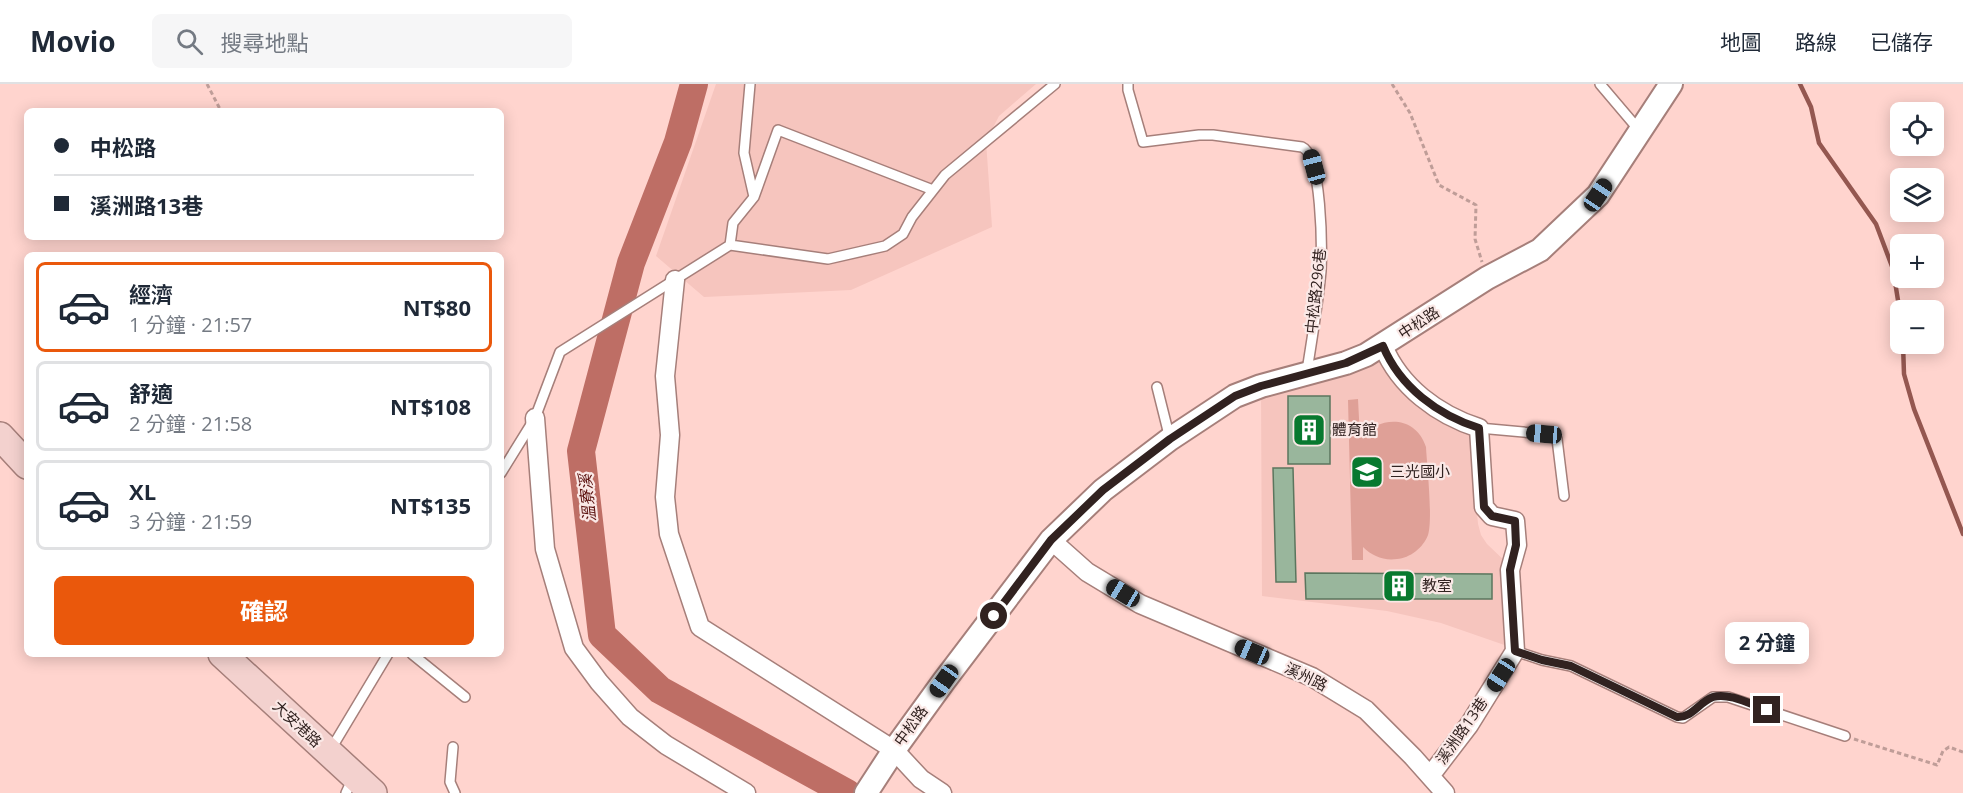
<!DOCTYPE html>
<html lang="zh-TW">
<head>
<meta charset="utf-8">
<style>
	:root { --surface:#fff; --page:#f6f6f7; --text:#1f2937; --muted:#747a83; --line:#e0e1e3; --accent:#ea580c }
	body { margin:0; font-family:"Open Sans","Noto Sans TC",sans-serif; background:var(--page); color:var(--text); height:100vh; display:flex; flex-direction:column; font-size:22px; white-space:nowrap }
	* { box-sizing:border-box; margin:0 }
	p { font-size:20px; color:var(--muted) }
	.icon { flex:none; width:33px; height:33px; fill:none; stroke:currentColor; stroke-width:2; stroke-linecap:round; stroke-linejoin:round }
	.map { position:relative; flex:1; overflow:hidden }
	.drawer { position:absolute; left:24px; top:168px; width:480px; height:405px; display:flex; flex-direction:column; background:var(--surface); border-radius:9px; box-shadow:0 3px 15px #0003 }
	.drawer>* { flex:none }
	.hud { position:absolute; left:24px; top:24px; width:480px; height:132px; border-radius:9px; box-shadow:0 3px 15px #0003; display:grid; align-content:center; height:132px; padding:0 30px; background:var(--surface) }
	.fabs { position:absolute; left:1890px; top:18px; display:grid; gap:12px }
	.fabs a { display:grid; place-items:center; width:54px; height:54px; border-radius:9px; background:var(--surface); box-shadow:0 3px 15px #0003; font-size:30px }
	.end { position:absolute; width:27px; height:27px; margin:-14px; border:8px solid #312220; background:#fff; box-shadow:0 0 0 3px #fff }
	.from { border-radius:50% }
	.bubble { position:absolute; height:42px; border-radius:9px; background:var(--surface); box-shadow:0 3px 15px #0003; font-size:20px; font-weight:700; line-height:42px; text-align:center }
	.car { position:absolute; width:18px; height:36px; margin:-18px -9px; border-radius:8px; box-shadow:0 0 4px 2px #0007; background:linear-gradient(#222 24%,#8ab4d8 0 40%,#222 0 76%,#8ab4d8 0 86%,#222 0) }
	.hud b { display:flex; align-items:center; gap:21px; height:57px; font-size:22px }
	.hud b+b { border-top:2px solid var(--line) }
	.hud i { width:15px; height:15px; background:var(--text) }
	ul { padding:10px 0 0; list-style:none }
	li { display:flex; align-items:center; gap:18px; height:90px; margin:0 12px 9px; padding:0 18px; border:3px solid var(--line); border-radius:9px }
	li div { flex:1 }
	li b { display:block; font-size:22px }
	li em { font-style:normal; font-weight:700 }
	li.selected { border-color:var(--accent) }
	li>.icon { width:54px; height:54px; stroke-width:1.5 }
	.cta { display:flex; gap:12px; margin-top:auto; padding:12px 30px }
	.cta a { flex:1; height:69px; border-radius:9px; background:var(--accent); color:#fff; font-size:24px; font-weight:700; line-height:69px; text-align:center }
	header { display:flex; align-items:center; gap:36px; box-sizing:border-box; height:84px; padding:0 30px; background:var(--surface); border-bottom:2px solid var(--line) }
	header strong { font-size:28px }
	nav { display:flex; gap:33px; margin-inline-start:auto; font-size:21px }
	.search { width:420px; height:54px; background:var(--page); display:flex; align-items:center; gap:15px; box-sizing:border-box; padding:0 21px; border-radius:9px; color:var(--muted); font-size:22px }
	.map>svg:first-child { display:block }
</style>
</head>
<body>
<header>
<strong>Movio</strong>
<div class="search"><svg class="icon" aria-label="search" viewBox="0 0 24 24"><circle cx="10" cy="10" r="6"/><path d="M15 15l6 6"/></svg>搜尋地點</div>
<nav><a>地圖</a><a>路線</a><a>已儲存</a></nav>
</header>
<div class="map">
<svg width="1963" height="709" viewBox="0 0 1963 709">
	<rect width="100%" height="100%" fill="#ffd4ce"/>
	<!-- built -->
	<path fill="#f6c5be" d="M716 0H1036L999 32 986 57 992 143 851 206 704 213 656 172Z
		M1386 261 1396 285 1470 348 1478 440 1481 451 1487 460 1509 481 1516 565 1441 539 1387 527 1262 512 1261 301Z"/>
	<!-- green -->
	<path fill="#dfa097" d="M1358 315 1360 354C1379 332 1415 330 1426 363 1427 382 1433 435 1428 451 1423 464 1410 474 1397 475 1384 477 1372 472 1363 463V476H1352L1348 316Z"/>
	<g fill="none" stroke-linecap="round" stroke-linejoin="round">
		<!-- stream -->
		<path stroke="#945750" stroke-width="4.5" d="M1800 0 1811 23 1819 59 1876 140 1893 185 1900 229
			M1903 260 1904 290 1914 325 1963 450"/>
		<!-- river -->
		<path stroke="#be6e65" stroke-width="28" d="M694 0 678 58 631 179 581 367 602 551 660 606 847 709"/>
	</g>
	<!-- building -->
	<path fill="#99b69c" stroke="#5b765e" stroke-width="1.5" d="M1288 312H1330V380H1288Z
		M1273 384H1293L1296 498H1276Z
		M1305 489 1492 490V515H1306Z"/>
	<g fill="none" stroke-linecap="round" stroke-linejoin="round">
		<defs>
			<path id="service" d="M750 0 744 69 754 113
				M1128 0V6L1143 58 1199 51H1213L1302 63C1322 71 1322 165 1321 187 1318 220 1312 254 1307 287
				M1600 0 1639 46
				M730 161 733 139 754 113 778 46 933 106
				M1157 303 1170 355
				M1479 344 1544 350 1557 355 1564 412
				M501 389 535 334 560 268 730 161 828 175 885 162 903 150 912 133 945 91 1055 0
				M1515 567 1542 576 1571 582 1677 633 1683 634 1713 613H1728L1845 652
				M412 570 465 613
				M453 663 450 698 455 709
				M331 665 388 570
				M346 709 353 694"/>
			<path id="minor" d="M675 196 665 292 670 351 665 413 669 450 700 543 894 666 921 695 942 709
				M1383 262C1400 303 1438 331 1479 344L1484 423 1492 432 1515 437 1517 461 1510 486 1515 567 1469 641 1430 692
				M535 334 545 465 574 564 599 598 630 633 666 661 746 709
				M1051 456 1087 488 1140 520 1312 593 1366 626 1413 673 1445 709"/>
			<path id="tertiary" d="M866 709 894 666 944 597 1051 456 1103 406 1170 355 1235 312 1261 302 1346 279 1366 271 1487 194 1540 166 1598 111 1671 0"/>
			<path id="secondary" d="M0 352 27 381
				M222 570 373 709"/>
		</defs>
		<!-- service casing -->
		<use href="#service" stroke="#a67f7a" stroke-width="12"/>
		<!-- minor casing -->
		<use href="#minor" stroke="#a67f7a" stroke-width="21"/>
		<!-- tertiary casing -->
		<use href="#tertiary" stroke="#a67f7a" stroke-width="26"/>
		<!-- secondary casing -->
		<use href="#secondary" stroke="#a67f7a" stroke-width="30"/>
		<!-- path -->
		<path stroke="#bf9d98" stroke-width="3" stroke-dasharray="4.5 3" stroke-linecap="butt" d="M207 0 221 27
			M1392 0 1410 29 1439 101 1476 121 1475 155 1482 178
			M1854 655 1937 681 1943 667 1949 663 1963 668"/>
		<!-- service -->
		<use href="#service" stroke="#fff" stroke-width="9"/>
		<!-- minor -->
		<use href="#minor" stroke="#fff" stroke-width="18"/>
		<!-- tertiary -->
		<use href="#tertiary" stroke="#fff" stroke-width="22"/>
		<!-- secondary -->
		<use href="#secondary" stroke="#f3d1ce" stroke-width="27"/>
	</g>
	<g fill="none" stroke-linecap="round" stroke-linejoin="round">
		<!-- route -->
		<path stroke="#312220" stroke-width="8" d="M994 532 1051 456 1103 406 1170 355 1235 312 1261 302 1346 279 1383 262C1400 303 1438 331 1479 344L1484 423 1492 432 1515 437 1516 461 1510 486 1515 567 1542 576 1571 582 1677 633C1692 634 1699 618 1713 613 1729 608 1752 621 1767 626"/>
	</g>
	<!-- icons -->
	<defs>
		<symbol id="building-square" viewBox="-11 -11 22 22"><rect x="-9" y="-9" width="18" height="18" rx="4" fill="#08792f" stroke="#fae8e6"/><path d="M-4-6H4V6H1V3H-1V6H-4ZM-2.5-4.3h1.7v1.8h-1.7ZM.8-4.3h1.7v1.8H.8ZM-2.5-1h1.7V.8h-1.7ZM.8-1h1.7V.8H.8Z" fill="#fff"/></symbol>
		<symbol id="school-square" viewBox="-11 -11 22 22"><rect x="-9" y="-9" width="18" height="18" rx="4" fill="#08792f" stroke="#fae8e6"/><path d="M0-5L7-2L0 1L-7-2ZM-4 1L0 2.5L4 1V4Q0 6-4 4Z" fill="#fff"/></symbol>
	</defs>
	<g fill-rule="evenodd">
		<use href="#building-square" x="1290" y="327" width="38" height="38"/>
		<use href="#school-square" x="1348" y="369" width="38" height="38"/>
		<use href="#building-square" x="1380" y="483" width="38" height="38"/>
	</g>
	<g text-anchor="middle" stroke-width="4.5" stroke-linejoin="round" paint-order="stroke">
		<!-- street labels -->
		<g font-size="15" fill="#312220" stroke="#fae8e6">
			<text transform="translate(1316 207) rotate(-84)" y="5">中松路296巷</text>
			<text transform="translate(1419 239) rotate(-33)" y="5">中松路</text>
			<text transform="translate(1306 593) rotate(26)" y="5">溪州路</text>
			<text transform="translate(297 640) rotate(43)" y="5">大安港路</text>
			<text transform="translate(911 642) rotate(-54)" y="5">中松路</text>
			<text transform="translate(1462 647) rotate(-55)" y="5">溪洲路13巷</text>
		</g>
		<!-- poi labels -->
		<g font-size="15" fill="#312220" stroke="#fae8e6" text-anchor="start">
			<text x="1332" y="351">體育館</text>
			<text x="1390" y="393">三光國小</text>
			<text x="1422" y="507">教室</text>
		</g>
		<!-- water labels -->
		<g font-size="16" font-style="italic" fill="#5a100e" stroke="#fae8e6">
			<text transform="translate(587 414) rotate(-96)" y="6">溫寮溪</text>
		</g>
	</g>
</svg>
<div class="fabs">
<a><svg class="icon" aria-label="locate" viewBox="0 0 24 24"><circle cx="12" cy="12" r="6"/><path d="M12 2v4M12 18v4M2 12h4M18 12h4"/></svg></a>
<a><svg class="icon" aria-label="layers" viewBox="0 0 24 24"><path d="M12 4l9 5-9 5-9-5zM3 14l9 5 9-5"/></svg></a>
<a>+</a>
<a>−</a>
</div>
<i class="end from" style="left:994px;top:532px"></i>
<i class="end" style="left:1767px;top:626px"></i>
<div class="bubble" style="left:1725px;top:538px;width:84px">2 分鐘</div>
<i class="car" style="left:1314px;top:83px;rotate:345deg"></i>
<i class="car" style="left:1598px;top:111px;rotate:34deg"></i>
<i class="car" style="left:1544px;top:350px;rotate:275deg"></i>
<i class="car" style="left:1123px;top:509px;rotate:301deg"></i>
<i class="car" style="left:1252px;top:568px;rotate:293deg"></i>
<i class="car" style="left:1501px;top:591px;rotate:213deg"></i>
<i class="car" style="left:944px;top:597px;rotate:215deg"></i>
<div class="hud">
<b><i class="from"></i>中松路</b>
<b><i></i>溪洲路13巷</b>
</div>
<section class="drawer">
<ul>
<li class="selected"><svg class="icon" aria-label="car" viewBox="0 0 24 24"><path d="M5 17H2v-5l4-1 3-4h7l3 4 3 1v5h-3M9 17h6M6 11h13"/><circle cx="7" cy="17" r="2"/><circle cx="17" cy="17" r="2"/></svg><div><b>經濟</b><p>1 分鐘 · 21:57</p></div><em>NT$80</em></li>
<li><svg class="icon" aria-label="car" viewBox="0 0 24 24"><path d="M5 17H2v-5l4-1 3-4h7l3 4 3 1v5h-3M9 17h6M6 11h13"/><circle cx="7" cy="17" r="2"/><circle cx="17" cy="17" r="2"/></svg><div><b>舒適</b><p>2 分鐘 · 21:58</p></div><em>NT$108</em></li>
<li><svg class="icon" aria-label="car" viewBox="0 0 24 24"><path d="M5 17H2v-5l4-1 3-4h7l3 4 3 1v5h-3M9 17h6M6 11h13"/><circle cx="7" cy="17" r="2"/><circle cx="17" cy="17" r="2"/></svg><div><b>XL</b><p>3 分鐘 · 21:59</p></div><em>NT$135</em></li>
</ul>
<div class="cta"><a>確認</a></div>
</section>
</div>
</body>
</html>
